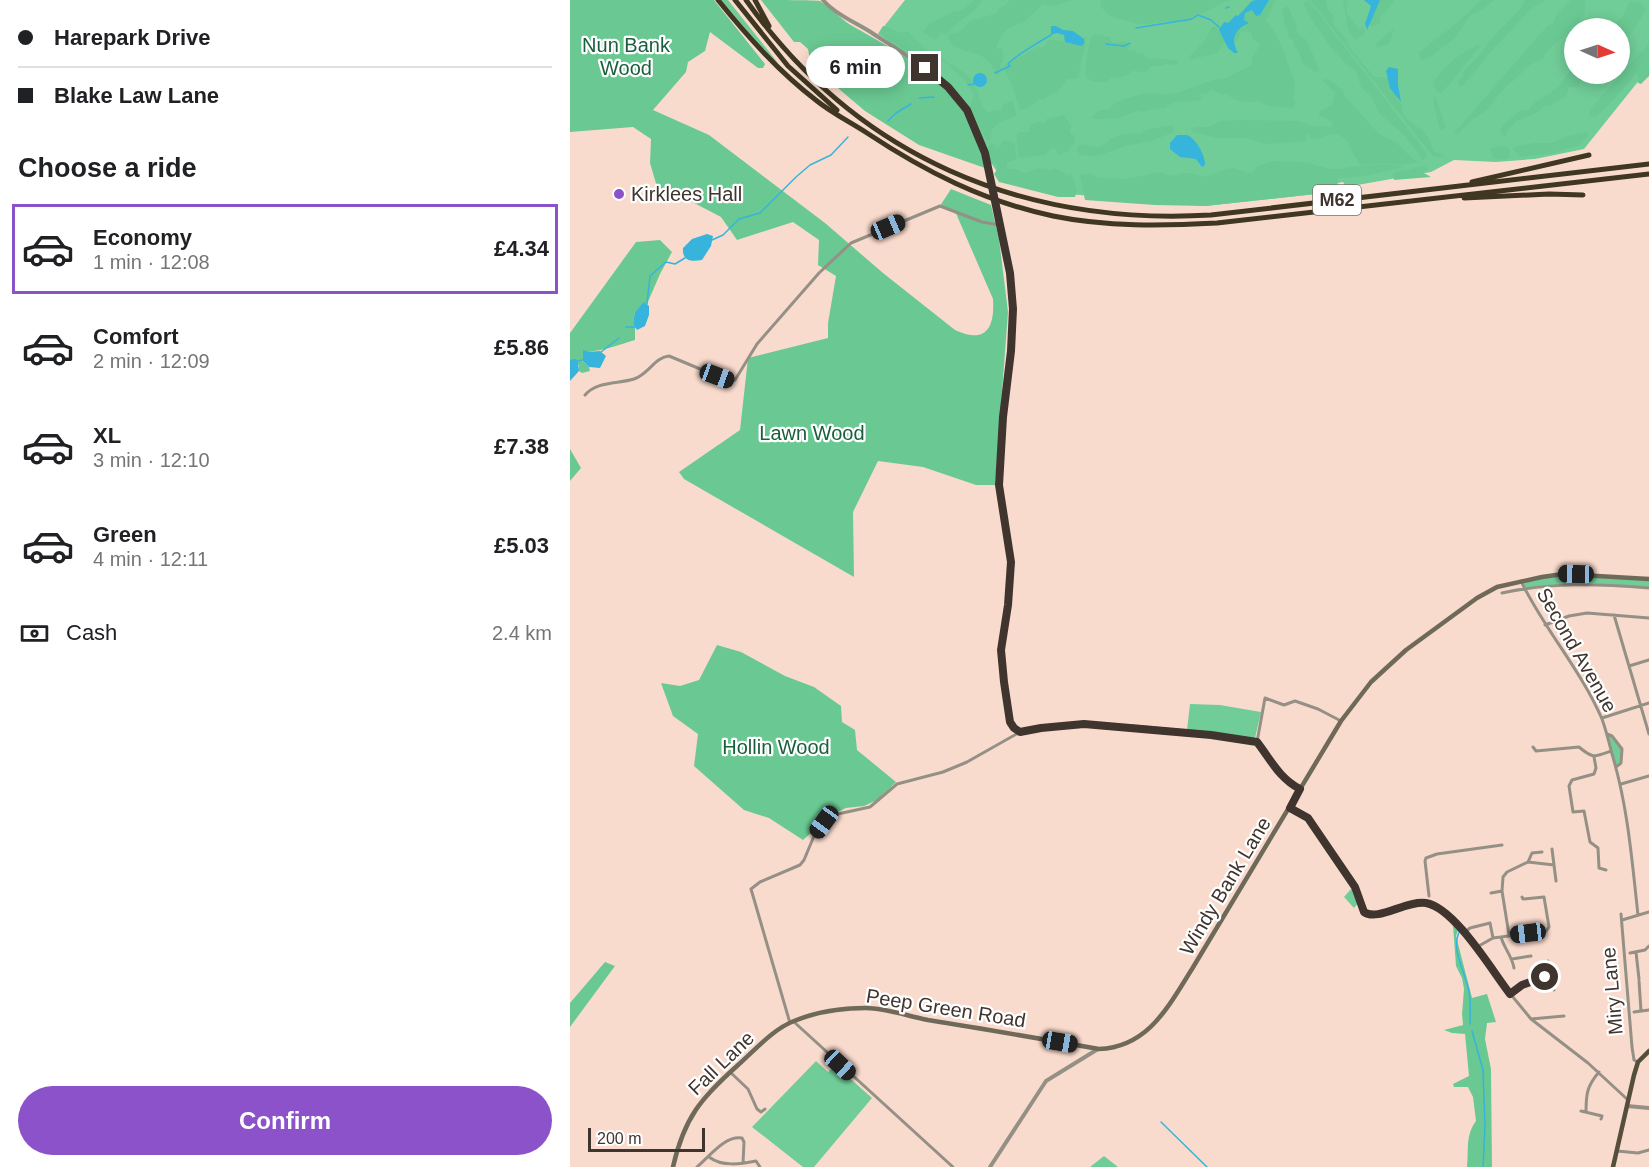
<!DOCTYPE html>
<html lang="en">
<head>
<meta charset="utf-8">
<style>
	:root { --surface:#fff; --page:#f6f6f6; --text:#202124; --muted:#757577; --line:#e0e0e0; --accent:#8c52c9 }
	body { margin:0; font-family:Arial,sans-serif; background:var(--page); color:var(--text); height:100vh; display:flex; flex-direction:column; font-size:22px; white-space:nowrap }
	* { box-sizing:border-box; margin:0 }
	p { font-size:20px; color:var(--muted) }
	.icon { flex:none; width:33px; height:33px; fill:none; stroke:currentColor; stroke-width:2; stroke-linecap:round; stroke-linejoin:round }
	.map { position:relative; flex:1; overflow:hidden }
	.drawer { display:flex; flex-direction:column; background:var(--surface); width:570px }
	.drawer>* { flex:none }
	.top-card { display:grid; align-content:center; height:132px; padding:0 18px; background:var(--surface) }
	.needle { width:39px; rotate:93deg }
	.controls { position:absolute; left:994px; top:18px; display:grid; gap:12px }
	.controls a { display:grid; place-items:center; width:66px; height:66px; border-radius:50%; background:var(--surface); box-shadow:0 3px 15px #0003; font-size:30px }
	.scale { position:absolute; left:18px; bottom:15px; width:117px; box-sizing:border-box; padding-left:6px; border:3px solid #3f342e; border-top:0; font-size:16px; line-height:21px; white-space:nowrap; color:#3f342e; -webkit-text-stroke:4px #fff; paint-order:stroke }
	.end { position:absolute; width:27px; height:27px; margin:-14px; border:8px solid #3f342e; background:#fff; box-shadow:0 0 0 3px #fff }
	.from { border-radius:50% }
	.bubble { position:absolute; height:42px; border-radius:21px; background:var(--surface); box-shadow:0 3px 15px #0003; font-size:20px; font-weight:600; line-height:42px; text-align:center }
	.car { position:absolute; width:18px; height:36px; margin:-18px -9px; border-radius:8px; box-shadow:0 0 4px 2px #0007; background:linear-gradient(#222 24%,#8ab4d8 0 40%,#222 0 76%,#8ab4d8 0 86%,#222 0) }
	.top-card b { display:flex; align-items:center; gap:21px; height:57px; font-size:22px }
	.top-card b+b { border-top:2px solid var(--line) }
	.top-card i { width:15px; height:15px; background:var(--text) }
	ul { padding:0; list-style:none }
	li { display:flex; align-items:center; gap:18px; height:90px; margin:0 12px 9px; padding:0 6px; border:3px solid transparent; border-radius:0px }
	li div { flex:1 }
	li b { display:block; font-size:22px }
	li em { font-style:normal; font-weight:600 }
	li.active { border-color:var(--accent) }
	li>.icon { width:54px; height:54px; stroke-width:1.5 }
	h2 { padding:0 18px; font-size:27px; line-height:72px }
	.pay { display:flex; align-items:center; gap:15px; height:66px; padding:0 18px; font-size:22px }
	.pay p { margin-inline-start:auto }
	.cta { display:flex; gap:12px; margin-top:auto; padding:12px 18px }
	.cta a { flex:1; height:69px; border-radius:36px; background:var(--accent); color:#fff; font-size:24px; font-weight:600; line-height:69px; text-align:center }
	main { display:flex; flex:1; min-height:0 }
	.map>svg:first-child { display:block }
</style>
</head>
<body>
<main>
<section class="drawer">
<div class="top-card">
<b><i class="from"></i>Harepark Drive</b>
<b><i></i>Blake Law Lane</b>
</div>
<h2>Choose a ride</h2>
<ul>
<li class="active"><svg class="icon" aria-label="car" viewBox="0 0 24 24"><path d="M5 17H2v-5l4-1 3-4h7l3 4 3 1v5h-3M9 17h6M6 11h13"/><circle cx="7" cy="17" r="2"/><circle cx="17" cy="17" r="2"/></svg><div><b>Economy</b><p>1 min · 12:08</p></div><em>£4.34</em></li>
<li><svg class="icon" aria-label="car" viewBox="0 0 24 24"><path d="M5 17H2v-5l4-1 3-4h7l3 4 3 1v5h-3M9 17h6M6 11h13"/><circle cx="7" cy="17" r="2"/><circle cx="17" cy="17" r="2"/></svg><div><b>Comfort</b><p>2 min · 12:09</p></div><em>£5.86</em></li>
<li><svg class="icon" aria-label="car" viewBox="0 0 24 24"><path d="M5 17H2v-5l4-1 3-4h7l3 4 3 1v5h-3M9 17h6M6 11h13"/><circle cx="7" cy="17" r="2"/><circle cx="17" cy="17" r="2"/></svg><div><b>XL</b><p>3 min · 12:10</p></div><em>£7.38</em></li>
<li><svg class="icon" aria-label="car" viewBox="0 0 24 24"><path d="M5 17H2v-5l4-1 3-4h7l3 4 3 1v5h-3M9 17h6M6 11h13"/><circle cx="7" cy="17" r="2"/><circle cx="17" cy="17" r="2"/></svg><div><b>Green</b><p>4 min · 12:11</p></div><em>£5.03</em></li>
</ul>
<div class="pay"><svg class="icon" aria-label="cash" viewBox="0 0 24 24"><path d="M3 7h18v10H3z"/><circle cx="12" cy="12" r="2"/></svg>Cash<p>2.4 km</p></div>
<div class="cta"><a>Confirm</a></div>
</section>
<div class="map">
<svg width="1079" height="1167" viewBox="0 0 1079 1167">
	<rect width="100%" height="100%" fill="#f9dbcd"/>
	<!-- green -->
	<path fill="#71cd98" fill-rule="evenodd" d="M151 0H158L208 63 194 51Z
		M335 0H1079V68L1014 149 965 159 926 162 884 160 861 172 776 187 773 182 768 183 764 192 635 206 487 193 428 173 355 68 308 34ZM1005 28H1050V74H1005Z
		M993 574 1079 579V588L1016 583 954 588 951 581Z
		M620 704 650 705 691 712 685 738 617 730Z
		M1037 734 1042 736 1052 749 1051 763 1046 767Z
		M781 889 785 890 789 902 784 908 774 897Z
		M246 1061 258 1072 265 1065 302 1098 244 1167H233L182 1127Z
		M534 1156 548 1167H520Z"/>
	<!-- forest -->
	<path fill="#6ac993" d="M0 0H144L195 64 193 68H188L140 32 135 51 118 62 116 72 83 110 139 135 255 223 313 273 385 330C415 344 425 329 423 299L385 211 370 206 381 189 421 205 429 239 438 312 425 485H406L353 467 308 461 283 512 284 577 114 479 109 472 170 430 178 358 258 338V323L266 276 248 265 249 240 223 222 167 240 151 217 103 192 90 197 80 163 81 139 63 127 0 132Z
		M191 0C201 0 244 0 250 1 260 7 269 17 279 24 343 61 401 87 415 168L349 145 295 111 262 83 240 60 238 49 230 42H224Z
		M404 0H412C407 13 383 23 376 35L369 32 371 36 364 40 353 32C359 19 372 20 381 12L393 10Z
		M439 0H505L483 6 473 4 453 23C438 25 430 34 426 49L431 47C434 52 435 59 431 64L432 70 426 76C416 41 385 62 377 34L388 33 400 21 427 13 429 8 436 5Z
		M530 0H662L655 2 616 22 599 21 580 24H570L541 17 531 7Z
		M699 0H706L696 20C707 32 715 53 719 67 720 72 726 79 725 85 725 93 721 96 726 103L723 108 697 106 689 101C680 103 662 102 657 93L653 95 641 89 638 93 628 94 633 99C622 104 608 98 599 106L598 103 597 107C588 110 580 108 573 112L569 110 549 118 524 119 521 117 530 110H538C544 99 575 92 588 93L590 95C610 94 624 86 643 80 647 79 653 79 656 78 664 74 672 69 681 66L682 57 690 45 682 38 681 32 672 31 666 41 663 40 666 32 676 26 675 24H678L674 20 675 13 682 10 690 15Z
		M736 0 739 1 852 147 857 155 856 158 850 161 851 157 834 135 809 113 801 96 791 87 786 71C770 64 744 24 735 8L734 4Z
		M740 0H756L758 10 763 14 764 25 777 40 778 45 804 77H817L828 100 832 105C831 121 847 124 856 134 860 138 862 146 864 152L873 154 874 157H866L861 154Z
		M777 0V14L788 27 790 29 793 25 795 33 786 40 783 38 778 29 773 1Z
		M810 0H825L810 18V23L802 27 800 26V20Z
		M911 0H925L907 13 901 14 885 38 863 55 852 61 848 53 888 22Z
		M955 0H976L961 9 917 56C912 65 900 76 893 86H889L888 81 893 76 894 70C908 59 912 50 923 37 934 24 948 15 955 0Z
		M1001 0H1015V12L1008 24 1000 28 998 33 981 47 972 59 960 65 940 84 936 86 917 110 902 120 887 135 884 133 978 25 983 24 987 14Z
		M1060 1 1070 3 1076 9 1066 27 1050 45V28H1034L1052 18Z
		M718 6 724 21 727 24 726 30 730 36 737 40C740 51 747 59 749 71L747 73 733 64 728 50 723 45 724 41 718 36V30L715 28 712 9Z
		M313 26 321 28 329 33 338 31C344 37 349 43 355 48 368 59 385 64 398 76 409 86 408 102 417 112L431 110 433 104 443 101 447 116C435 119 420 124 421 138L417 141 400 108 404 94 395 81 376 63 362 57 357 64 350 57 331 47 326 42 315 38 313 34H308Z
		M642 27H646C650 32 654 38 655 44L647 53 619 60V57L635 40Z
		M824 28 820 43 808 48 806 44Z
		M524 34 540 37 542 43 555 41 561 46 558 51 564 50 568 53 571 52 580 60 583 58 608 60 607 65 596 64 590 66H582L575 72 563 71 556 76 541 78 537 82H524L516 78C515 67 517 41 524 34Z
		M515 37 517 38 508 77 505 79H498L487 92 480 95 474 100 469 99 458 108 450 110 443 88 433 66 467 47H474L478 40C490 39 499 44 511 46Z
		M1079 41V76L1071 84 1068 83 1067 73 1039 105 1025 117 1019 116 1020 109 1076 47Z
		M908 45 910 46 879 85 871 93 866 91 863 82C875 65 889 54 908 45Z
		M1005 58V74H1023L1010 82 1009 87H999L997 95 982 105 975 106 967 113 946 121 939 129 935 137 933 136 930 131 932 126 949 111 959 109 964 103 986 89 1003 68V61Z
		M755 78 764 83 773 91 774 95 809 134 827 143 842 158 849 162 834 165 817 163 791 165 783 154 778 141C758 126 760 139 741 140L739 133 736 134V141L696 144 677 138H647L622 132 621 129 626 127H639L649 121 670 120 729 121 742 126 762 127 763 122 748 115 752 110 762 105 765 92 753 81Z
		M863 94C869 102 872 117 876 127L870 131 864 105Z
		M494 115 501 125 500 133 504 135 505 141 498 152 488 155 486 149 481 148 476 155 449 158 446 135 449 132H459L460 125 467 122 475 123 476 119Z
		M602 125 605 131C589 140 574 142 556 146 539 151 528 159 510 155L506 149 509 145C516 144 522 148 528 147 534 146 536 142 541 139 547 134 561 132 570 134L578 129Z
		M1018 132V136L1011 145 995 149 986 153 950 157 943 149 944 147 963 143H981L997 136Z
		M434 140 444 142 447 159 437 163V169H446L454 173 469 168 482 170 485 168 498 175 501 173 507 190 505 197H488L429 182 424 174 428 168 425 163 421 164 418 148 422 142 428 149Z
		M936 146 940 150 939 158 932 160 923 158 920 148Z
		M703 161C715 162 729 161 739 163 752 166 764 173 778 167L820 164 834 167 795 176 769 178 764 192 635 206 585 205 515 200 510 175 521 173 528 178 557 179 589 172 603 176 612 173H620L636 177 649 171 663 168 681 173 690 165Z
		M854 166 859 169 852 172 861 177 824 180 823 173Z
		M90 240 102 252 90 274 77 304 74 303 65 312 63 324 65 327V340C49 345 34 350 19 352L13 361 19 367 20 371 12 373 9 371V365L0 360V333L66 242Z
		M0 449 11 468 0 481Z
		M147 645 171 652 215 676 244 687 271 706 272 722 285 730 287 750 326 782 307 800 294 806 276 808 261 815 233 840 199 818 174 810 124 766 128 734 103 716 91 683 110 686 129 680Z
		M883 925 888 930 886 936 902 998 917 994 926 1022 917 1023 915 1039 921 1069 922 1167H897C899 1149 895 1136 906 1121L903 1097 898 1087H884L883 1084 899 1076 895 1034 882 1033 874 1030 893 1025 892 1014 894 989 892 978 886 966Z
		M35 962 45 966 0 1027V1003Z"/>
	<!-- water -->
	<path fill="#36b4dc" d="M686 0H699L690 15 686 16 682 10 675 13 674 20 679 23C667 29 659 36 668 53H664L658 48 649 30 654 22 658 23 666 15 668 16 682 1Z
		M794 0H810L797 30 795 24 801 6Z
		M481 26H486L493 30 503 31 514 39V44L511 46 495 42 494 35 487 33 481 35Z
		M819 67 828 69V85L831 102 820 88 816 71Z
		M403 80a7 7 0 1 1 14 0a7 7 0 1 1-14 0Z
		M607 135C609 135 615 135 617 135 626 138 636 157 635 165L632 167 626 159 610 157 600 149V143Z
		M137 234 143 236 141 246 132 260C121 262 112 261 113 248L122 239Z
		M74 302 79 306V315L75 326 67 330 63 324 65 312Z
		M13 350 19 352 30 351 36 356 30 368 19 367 13 361Z
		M5 359 8 361 9 371 0 381V360Z"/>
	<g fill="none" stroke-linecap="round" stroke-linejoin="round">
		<!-- stream -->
		<path stroke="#36b4dc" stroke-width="1.5" d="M656 8 659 7
			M566 28 622 19 628 15 641 20 650 28
			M536 44 554 46 560 43
			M425 73 440 66 438 64C442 58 472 40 481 35
			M398 85 404 84
			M349 98 364 97
			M318 121 326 113 341 104
			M142 240 153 235 169 219 190 213 226 177 240 165 261 155 278 137
			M77 304 80 276 96 262 105 264 115 258
			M56 327H65
			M31 352 49 338
			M8 361 12 360
			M889 932C881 950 895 972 899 991 901 1002 900 1013 900 1024
			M902 1031 913 1070 915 1126 913 1167
			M591 1122 637 1167"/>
		<!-- minor -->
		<path stroke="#959085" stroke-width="3" d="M15 395C27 381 48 384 64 379 78 375 85 357 99 356L159 381 165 380 187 344 249 273 281 243 370 206 412 222 430 225
			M951 581C974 629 1011 670 1032 719 1036 730 1039 742 1042 754 1058 807 1062 861 1068 915
			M932 593C981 582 1029 584 1079 588
			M1044 615 1079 734
			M975 625 999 616 1017 613 1079 618
			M1059 666 1079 660
			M1032 718 1079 703
			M1037 734 1042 736 1052 749 1051 763 1046 767
			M687 742 695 698 714 705 725 701 748 709 771 721
			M963 747 966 751 1009 747C1023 759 1025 757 1041 751
			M1024 757 1026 768 1024 774 1002 780 999 786 1003 812 1014 811 1020 842 1028 848 1029 868 1036 870
			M1051 784 1079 776
			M720 808 738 818 785 887 794 912 804 916 822 909 849 903H856L866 907 889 925 900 938 924 974 961 1019 1018 1063 1058 1100
			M958 862 962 853 972 852
			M984 865 986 881
			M921 893 932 891
			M859 896 855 861 856 858 867 854 932 845
			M1051 914 1062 1047 1064 1060 1068 1062
			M1052 920 1079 912
			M895 932 900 928 920 923 923 938 907 947
			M939 935 932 891 933 877 937 872 958 862 984 865 982 849
			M931 937C934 948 942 956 944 968
			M923 938 976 931 979 927 974 897 953 899 952 897
			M1066 952 1069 979
			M1060 953 1075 950 1079 946
			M942 959 961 956
			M970 980 984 990
			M1069 981 1071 1011
			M940 994 952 985 975 977 979 970 978 961
			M1064 1012 1079 1010
			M961 1019 994 1016
			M223 1021 383 1167
			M220 1023 181 889 190 882 230 865 234 860 244 836 254 822 263 815 300 807 327 784 373 772 397 762 450 732
			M160 1072 178 1089 187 1109 191 1112 195 1109
			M1011 1111 1032 1116 1031 1119
			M1016 1112C1016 1094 1017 1086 1029 1072
			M1047 1151 1068 1153 1079 1150
			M139 1157C152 1167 171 1164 186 1161L190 1167
			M127 1167C139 1157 155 1135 172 1138L174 1142 173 1163"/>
		<!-- tertiary -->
		<path stroke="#959085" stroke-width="4" d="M253 0C264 13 284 22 299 31 365 74 402 92 420 175
			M429 219 439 273 443 309 441 351 433 417 429 485 441 562 438 605 431 650 438 713 440 722 444 728 450 732C526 717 605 730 681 741 694 745 701 764 710 774 716 781 722 785 730 789
			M1057 1106 1079 1108
			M420 1167 476 1081 528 1049"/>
		<!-- secondary -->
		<path stroke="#6f6959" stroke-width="4.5" d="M103 1167C114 1118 131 1098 167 1066 184 1051 203 1029 224 1021 246 1012 272 1008 296 1008 316 1008 337 1016 358 1020 415 1029 472 1039 529 1049 579 1047 599 1005 622 969L771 721 801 682 836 650 907 598 927 587 972 577 993 574 1079 579"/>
		<!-- primary -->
		<path stroke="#554e3a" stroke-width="4.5" d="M1043 1167 1064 1075 1068 1062 1079 1051"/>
		<!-- motorway -->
		<path stroke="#3f3720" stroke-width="5" d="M148 0C178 37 209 72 247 101 262 113 280 122 297 133 356 172 413 201 483 216 537 227 592 226 647 223L1079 174
			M165 0 218 66 267 110
			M176 0C287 157 452 226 641 215L1079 164
			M185 0 199 26
			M902 182 1019 155
			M894 198 979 194 1013 195"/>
		<!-- tertiary-bridge -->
		<path stroke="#959085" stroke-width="4" d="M420 175 429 219"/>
	</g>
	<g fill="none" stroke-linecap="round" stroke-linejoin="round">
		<!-- route -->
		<path stroke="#3f342e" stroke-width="8" d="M355 68 378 87 397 110 415 153 440 273 443 309 441 351 433 417 429 485 441 562 438 605 431 650 434 682 440 722 444 728 450 732 471 728 514 724 641 735 687 742C701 760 709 778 730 789L720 808 738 818 785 887 794 912C807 922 837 900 856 903 885 908 922 971 940 994L952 985 975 977"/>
	</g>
	<!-- markers -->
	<circle fill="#8c52c9" stroke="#fff" stroke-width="2" cx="49" cy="194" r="6"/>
	<g text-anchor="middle" stroke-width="4.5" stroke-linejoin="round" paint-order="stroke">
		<!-- shield labels -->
		<rect fill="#fff" stroke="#79716d" stroke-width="1.5" x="743" y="185" width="48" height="30" rx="4.5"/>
		<g font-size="18" font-weight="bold" fill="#3f342e">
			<text x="767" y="206">M62</text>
		</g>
		<!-- park labels -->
		<g font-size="20" fill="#195f3c" stroke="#fff">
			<text x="56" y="52">Nun Bank<tspan x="56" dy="23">Wood</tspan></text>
			<text x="242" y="440">Lawn Wood</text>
			<text x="206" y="754">Hollin Wood</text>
		</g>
		<!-- poi labels -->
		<g font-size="20" fill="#3f342e" stroke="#fff" text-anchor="start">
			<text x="61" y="201">Kirklees Hall</text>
		</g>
		<!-- street labels -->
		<g font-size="20" fill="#3f342e" stroke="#fff">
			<text transform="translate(1007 650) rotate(60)" y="7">Second Avenue</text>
			<text transform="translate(655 886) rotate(-59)" y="7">Windy Bank Lane</text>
			<text transform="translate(1042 991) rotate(-95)" y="7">Miry Lane</text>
			<text transform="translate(376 1008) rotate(9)" y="7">Peep Green Road</text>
			<text transform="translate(151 1063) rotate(-44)" y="7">Fall Lane</text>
		</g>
	</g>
</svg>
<div class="controls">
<a><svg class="needle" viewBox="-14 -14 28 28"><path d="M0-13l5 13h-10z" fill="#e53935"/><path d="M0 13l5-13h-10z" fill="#757577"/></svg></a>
</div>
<div class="scale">200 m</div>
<i class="end from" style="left:975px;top:977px"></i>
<i class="end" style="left:355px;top:68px"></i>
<div class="bubble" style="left:236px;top:46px;width:99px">6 min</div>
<i class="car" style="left:318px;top:227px;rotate:67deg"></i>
<i class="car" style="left:147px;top:376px;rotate:110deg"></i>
<i class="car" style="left:1006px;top:574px;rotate:271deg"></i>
<i class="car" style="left:254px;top:822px;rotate:216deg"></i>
<i class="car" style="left:958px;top:933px;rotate:263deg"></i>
<i class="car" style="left:490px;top:1042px;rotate:100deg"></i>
<i class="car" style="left:270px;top:1065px;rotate:133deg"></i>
</div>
</main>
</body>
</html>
